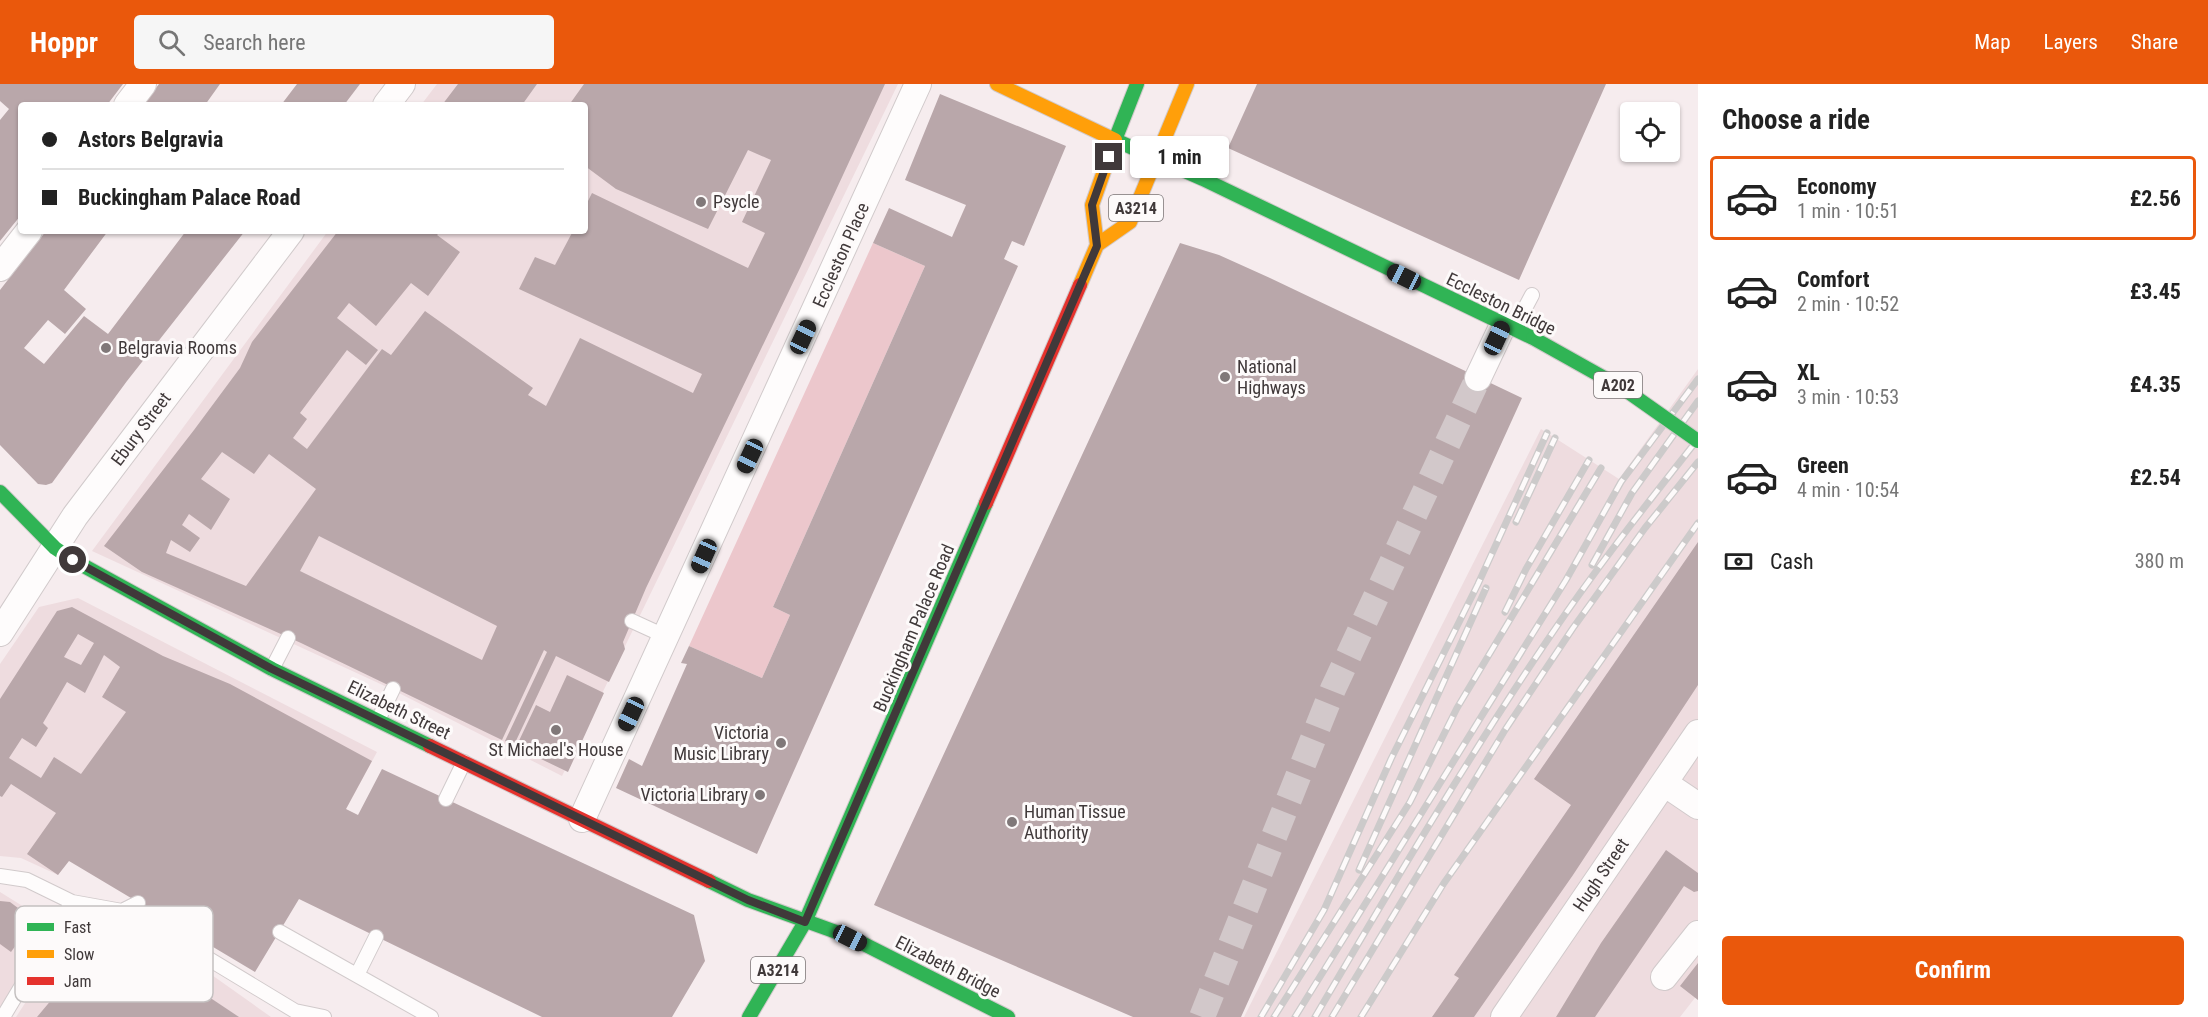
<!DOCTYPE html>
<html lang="en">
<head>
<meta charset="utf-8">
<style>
	:root { --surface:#fff; --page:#f6f6f6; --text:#222; --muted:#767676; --line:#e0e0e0; --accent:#ea580c }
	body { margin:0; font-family:"Roboto Condensed",sans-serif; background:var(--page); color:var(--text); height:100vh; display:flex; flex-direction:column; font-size:22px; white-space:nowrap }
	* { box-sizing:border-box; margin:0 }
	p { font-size:20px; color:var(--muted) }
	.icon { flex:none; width:33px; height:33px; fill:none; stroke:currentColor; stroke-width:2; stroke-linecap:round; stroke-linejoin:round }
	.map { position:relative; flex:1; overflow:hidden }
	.details { display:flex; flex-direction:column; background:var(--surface); width:510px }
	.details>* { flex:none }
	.hud { position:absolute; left:18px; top:18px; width:570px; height:132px; border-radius:6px; box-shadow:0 2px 4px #0004; display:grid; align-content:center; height:132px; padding:0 24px; background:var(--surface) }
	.tools { position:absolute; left:1620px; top:18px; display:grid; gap:12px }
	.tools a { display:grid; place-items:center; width:60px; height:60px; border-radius:6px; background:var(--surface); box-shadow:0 2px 4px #0004; font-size:30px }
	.end { position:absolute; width:27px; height:27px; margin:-14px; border:8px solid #40393a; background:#fff; box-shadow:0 0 0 3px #fff }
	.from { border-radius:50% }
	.bubble { position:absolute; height:42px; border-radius:6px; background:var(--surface); box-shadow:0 2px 4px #0004; font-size:20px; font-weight:700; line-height:42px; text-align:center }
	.car { position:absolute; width:18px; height:36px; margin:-18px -9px; border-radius:8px; box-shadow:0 0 4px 2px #0007; background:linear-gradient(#222 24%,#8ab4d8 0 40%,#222 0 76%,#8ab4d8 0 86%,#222 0) }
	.hud b { display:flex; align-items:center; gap:21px; height:57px; font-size:22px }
	.hud b+b { border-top:2px solid var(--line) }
	.hud i { width:15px; height:15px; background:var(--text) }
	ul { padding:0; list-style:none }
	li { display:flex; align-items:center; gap:18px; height:84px; margin:0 12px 9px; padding:0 12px; border:3px solid transparent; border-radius:6px }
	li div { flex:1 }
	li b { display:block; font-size:22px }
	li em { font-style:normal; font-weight:700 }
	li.current { border-color:var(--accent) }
	li>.icon { width:54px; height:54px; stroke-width:1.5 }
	h2 { padding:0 24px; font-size:27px; line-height:72px }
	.pay { display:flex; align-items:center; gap:15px; height:66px; padding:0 24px; font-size:22px }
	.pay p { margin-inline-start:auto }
	.cta { display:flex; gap:12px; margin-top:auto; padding:12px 24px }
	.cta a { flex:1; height:69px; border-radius:6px; background:var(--accent); color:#fff; font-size:24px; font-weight:700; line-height:69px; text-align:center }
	header { display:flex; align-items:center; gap:36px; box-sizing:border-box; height:84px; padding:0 30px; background:var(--accent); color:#fff }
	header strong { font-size:28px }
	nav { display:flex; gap:33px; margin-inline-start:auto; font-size:21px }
	.search { width:420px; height:54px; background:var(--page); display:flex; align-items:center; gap:15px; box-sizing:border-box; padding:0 21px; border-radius:6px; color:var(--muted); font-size:22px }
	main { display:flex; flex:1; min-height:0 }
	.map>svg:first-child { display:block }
</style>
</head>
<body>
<header>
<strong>Hoppr</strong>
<div class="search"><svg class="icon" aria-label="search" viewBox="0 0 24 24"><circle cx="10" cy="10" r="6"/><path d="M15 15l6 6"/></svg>Search here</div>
<nav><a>Map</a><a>Layers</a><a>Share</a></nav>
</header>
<main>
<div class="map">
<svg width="1698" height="933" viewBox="0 0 1698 933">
	<rect width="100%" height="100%" fill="#f6ecee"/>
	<!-- built -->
	<path fill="#eedcdf" d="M437 0H898L562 692 387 603 92 467 328 147H585V21H421Z
		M1698 285V910L1680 933H1244L1541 345 1619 395Z
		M78 514 377 668 338 740 164 643 58 791 21 774 0 772V580L39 523Z
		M0 808 53 841 0 925Z
		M85 829 175 887 185 872 271 933H16L39 898 38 895 51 881Z"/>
	<!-- green -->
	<path fill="#ecc7cc" d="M873 159 925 182 773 523 790 531 762 594 689 562Z"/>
	<!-- building -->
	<path fill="#b9a7aa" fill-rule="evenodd" d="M0 0H123L107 21H21V131L0 157V36L9 25 0 17Z
		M159 0H220L205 21H143Z
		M297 0H360L344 21H281Z
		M458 0H537L522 21H442Z
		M584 0H885L801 182 646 504 623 558 625 565 609 598 556 572 514 661 505 657 547 568 544 566 502 656 301 559 142 488 104 462 194 346 240 284 252 258 338 147H441L437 151 460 168 428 212 411 199 376 242 349 219 337 234 378 266 366 281 347 266 300 329 307 335 293 354 307 365 382 265 391 271 425 227 533 304 528 311 546 322 580 254 693 309 702 290 519 205 535 173 555 181 573 147H585V123L592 109 748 184 765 149 742 138 771 76 748 66 708 145 616 105 585 82V21H569ZM222 368 254 390 269 370 316 405 246 502 166 469 171 456 190 468 200 454 182 441 189 430 211 446 230 415 201 395ZM319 452 497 542 482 576 300 487Z
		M1257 0H1606L1519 196 1228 64Z
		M940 10 1066 62 1024 162 1012 157 1004 175 1018 182 757 770 616 704 629 675 642 682 687 580 681 579 689 562 762 594 790 531 773 523 925 182 873 159 889 124 952 153 966 121 905 96Z
		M46 147H108L64 206 86 225 65 250 48 236 24 264 44 280 84 232 108 250 186 147H245L127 297 52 399 46 401 38 400 0 361V206Z
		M1180 159 1219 171 1270 194 1522 314 1241 933H1133L874 821Z
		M1698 458V601L1573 791 1474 933H1432L1459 894 1454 891 1571 721 1534 695Z
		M72 523 163 572 230 600 372 677 346 725 358 731 382 685 694 831 705 877 672 933H542L299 815 255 888 69 777 58 791 27 770 56 729 11 700 2 713 0 712V615L57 527ZM78 550 94 559 81 581 64 573ZM104 571 120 583 102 613 126 628 81 690 54 673 41 694 9 674 22 654 36 663 48 644 43 639 67 598 85 609Z
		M567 591 604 609 568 688 516 663 536 621 550 628Z
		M1666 766 1698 789V807L1694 808 1684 802 1595 933H1556L1601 859Z
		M0 817 10 818 34 836 11 868 0 860Z
		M129 861 174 893 177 891 180 894 187 883 205 896 197 905 239 933H37L63 902Z
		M1698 879V916L1680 902Z"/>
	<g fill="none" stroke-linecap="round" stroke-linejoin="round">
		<!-- street-tunnel -->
		<path stroke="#d2c8ca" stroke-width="26" stroke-dasharray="26 13" stroke-linecap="butt" d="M1202 933 1333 605 1478 294"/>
		<defs>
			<path id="lane" d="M1514 245 1532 211
				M632 537 667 553
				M272 585 288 554
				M378 636 393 605
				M446 715 464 678
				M0 792 27 796 72 818 122 827 138 819
				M126 825 295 927 324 933
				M280 848 431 933
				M357 891 376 853
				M3 933 72 818"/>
			<path id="street" d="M127 21 143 0
				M386 21 402 0
				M0 184 29 147
				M1478 294 1503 241
				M0 549 75 432 291 147
				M1664 699 1698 722
				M582 735 918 0
				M1664 893 1698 850
				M1504 933 1698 649"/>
			<path id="fast" d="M1137 0 1115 56 1203 95 1533 254
				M0 408 55 464 73 476 272 585 430 662
				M709 797 748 816 850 853 1008 933
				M749 933 805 838 986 419"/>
			<path id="slow" d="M997 0 1115 56 1092 121 1097 161
				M1080 201 1097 161 1130 138 1187 0"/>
			<path id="jam" d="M986 419 1080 201
				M430 662 709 797"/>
		</defs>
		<!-- lane casing -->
		<use href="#lane" stroke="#d1cacb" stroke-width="16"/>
		<!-- street casing -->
		<use href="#street" stroke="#d1cacb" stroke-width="28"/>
		<!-- fast casing -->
		<use href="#fast" stroke="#d1cacb" stroke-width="16"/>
		<!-- slow casing -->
		<use href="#slow" stroke="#d1cacb" stroke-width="16"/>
		<!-- jam casing -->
		<use href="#jam" stroke="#d1cacb" stroke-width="16"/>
		<!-- lane -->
		<use href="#lane" stroke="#fefcfc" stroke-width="14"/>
		<!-- street -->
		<use href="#street" stroke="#fefcfc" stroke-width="26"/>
		<!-- fast -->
		<use href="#fast" stroke="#30b455" stroke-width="14"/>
		<!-- slow -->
		<use href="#slow" stroke="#ff9f0a" stroke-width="14"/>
		<!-- jam -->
		<use href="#jam" stroke="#e5322d" stroke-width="14"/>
		<defs>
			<path id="rail" d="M1516 438 1555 354
				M1592 481 1632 409 1698 317
				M1505 528 1526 485 1589 376
				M1359 786 1486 504
				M38 896 110 852
				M45 907 117 862
				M1261 933 1324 826 1391 675 1478 500 1547 349
				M1274 933 1410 718 1457 624 1601 384
				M1295 933 1566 496 1621 398 1698 295
				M1315 933C1395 797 1476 659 1566 529 1608 469 1653 412 1698 355
				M1332 933 1505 646 1573 544 1645 444 1698 378
				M1361 933 1444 799 1698 439"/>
		</defs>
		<!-- rail casing -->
		<use href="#rail" stroke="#cccaca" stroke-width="7"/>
		<!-- rail -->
		<use href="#rail" stroke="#fdfafa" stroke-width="4.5" stroke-dasharray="14" stroke-linecap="butt"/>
		<defs>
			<path id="fast-bridge" d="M1533 254 1624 305 1698 357"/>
		</defs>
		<!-- fast-bridge casing -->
		<use href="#fast-bridge" stroke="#d1cacb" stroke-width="16" stroke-linecap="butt"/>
		<!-- fast-bridge -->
		<use href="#fast-bridge" stroke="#30b455" stroke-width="14"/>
	</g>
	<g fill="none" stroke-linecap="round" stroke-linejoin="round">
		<!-- route -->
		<path stroke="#40393a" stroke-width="8" d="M73 476 272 585 748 816 805 838 1097 162 1092 121 1109 73"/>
	</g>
	<!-- markers -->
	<g fill="#807879" stroke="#fdfafa" stroke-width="2">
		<circle cx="701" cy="118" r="6"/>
		<circle cx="106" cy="264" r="6"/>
		<circle cx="1225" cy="293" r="6"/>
		<circle cx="556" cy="646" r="6"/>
		<circle cx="781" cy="659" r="6"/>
		<circle cx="760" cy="711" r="6"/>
		<circle cx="1012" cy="738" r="6"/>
	</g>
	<g text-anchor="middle" stroke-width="6" stroke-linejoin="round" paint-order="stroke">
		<!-- shield labels -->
		<g fill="#fdfafa" stroke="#797374" stroke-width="1.5">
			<rect x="1109" y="111" width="54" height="26" rx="4.5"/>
			<rect x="1594" y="288" width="48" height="26" rx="4.5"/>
			<rect x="751" y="873" width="54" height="26" rx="4.5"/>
		</g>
		<g font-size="16" font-weight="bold" fill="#40393a">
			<text x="1136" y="130">A3214</text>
			<text x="1618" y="307">A202</text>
			<text x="778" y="892">A3214</text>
		</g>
		<!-- poi labels -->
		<g font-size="18" fill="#40393a" stroke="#fdfafa" text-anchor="start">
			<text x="713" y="124">Psycle</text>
			<text x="118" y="270">Belgravia Rooms</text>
			<text x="1237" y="289">National<tspan x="1237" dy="21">Highways</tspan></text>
			<text x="769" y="655" text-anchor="end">Victoria<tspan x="769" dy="21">Music Library</tspan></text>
			<text x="556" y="672" text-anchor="middle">St Michael's House</text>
			<text x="748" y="717" text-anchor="end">Victoria Library</text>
			<text x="1024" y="734">Human Tissue<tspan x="1024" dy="21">Authority</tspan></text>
		</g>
		<!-- street labels -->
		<g font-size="18" fill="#40393a" stroke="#fdfafa">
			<text transform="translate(841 171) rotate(-66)" y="6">Eccleston Place</text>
			<text transform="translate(1501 220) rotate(26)" y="6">Eccleston Bridge</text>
			<text transform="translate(141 345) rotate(-53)" y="6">Ebury Street</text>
			<text transform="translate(914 544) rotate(-67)" y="6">Buckingham Palace Road</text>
			<text transform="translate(399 626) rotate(26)" y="6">Elizabeth Street</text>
			<text transform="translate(1601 791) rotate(-56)" y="6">Hugh Street</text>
			<text transform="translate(948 883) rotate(27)" y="6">Elizabeth Bridge</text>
		</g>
	</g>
	<!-- legend -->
	<rect x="15" y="822" width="198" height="96" rx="9" fill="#fdfafa" stroke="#c4c0c0" stroke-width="1.5"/>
	<rect x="27" y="839" width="27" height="8" fill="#30b455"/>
	<rect x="27" y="866" width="27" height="8" fill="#ff9f0a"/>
	<rect x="27" y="893" width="27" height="8" fill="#e5322d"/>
	<g font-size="16" fill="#40393a">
		<text x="64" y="849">Fast</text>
		<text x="64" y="876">Slow</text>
		<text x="64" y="903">Jam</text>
	</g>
</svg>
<div class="tools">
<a><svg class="icon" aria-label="locate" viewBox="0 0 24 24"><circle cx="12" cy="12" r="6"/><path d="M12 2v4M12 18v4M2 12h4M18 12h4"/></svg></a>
</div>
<i class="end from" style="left:73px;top:476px"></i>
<i class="end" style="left:1109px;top:73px"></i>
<div class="bubble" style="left:1130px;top:52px;width:99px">1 min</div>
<i class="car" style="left:1404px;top:193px;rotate:296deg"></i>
<i class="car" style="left:803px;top:253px;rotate:25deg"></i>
<i class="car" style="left:1497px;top:254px;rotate:25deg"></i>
<i class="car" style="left:750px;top:372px;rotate:205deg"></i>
<i class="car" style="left:704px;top:472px;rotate:204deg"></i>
<i class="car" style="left:631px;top:630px;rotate:205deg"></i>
<i class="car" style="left:850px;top:854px;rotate:117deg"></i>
<div class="hud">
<b><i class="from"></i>Astors Belgravia</b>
<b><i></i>Buckingham Palace Road</b>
</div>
</div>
<section class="details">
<h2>Choose a ride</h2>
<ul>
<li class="current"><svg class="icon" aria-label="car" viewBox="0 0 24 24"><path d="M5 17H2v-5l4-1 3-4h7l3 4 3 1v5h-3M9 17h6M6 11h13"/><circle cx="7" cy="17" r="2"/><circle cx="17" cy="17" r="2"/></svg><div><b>Economy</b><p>1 min · 10:51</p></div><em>£2.56</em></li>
<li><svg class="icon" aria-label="car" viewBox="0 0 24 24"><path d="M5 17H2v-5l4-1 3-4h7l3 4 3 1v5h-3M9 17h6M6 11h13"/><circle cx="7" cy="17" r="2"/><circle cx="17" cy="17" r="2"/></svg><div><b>Comfort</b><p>2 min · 10:52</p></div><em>£3.45</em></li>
<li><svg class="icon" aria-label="car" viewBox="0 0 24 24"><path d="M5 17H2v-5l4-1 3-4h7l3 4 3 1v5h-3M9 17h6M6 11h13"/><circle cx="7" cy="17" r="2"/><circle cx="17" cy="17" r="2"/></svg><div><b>XL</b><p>3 min · 10:53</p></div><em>£4.35</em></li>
<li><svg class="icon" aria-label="car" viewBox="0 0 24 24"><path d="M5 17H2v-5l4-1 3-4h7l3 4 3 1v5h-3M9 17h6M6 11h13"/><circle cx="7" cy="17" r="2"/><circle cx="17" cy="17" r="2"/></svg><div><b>Green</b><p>4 min · 10:54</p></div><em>£2.54</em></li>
</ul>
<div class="pay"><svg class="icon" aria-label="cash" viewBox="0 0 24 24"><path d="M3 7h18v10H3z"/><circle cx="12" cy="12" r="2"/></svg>Cash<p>380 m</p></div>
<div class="cta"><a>Confirm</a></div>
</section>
</main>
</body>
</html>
